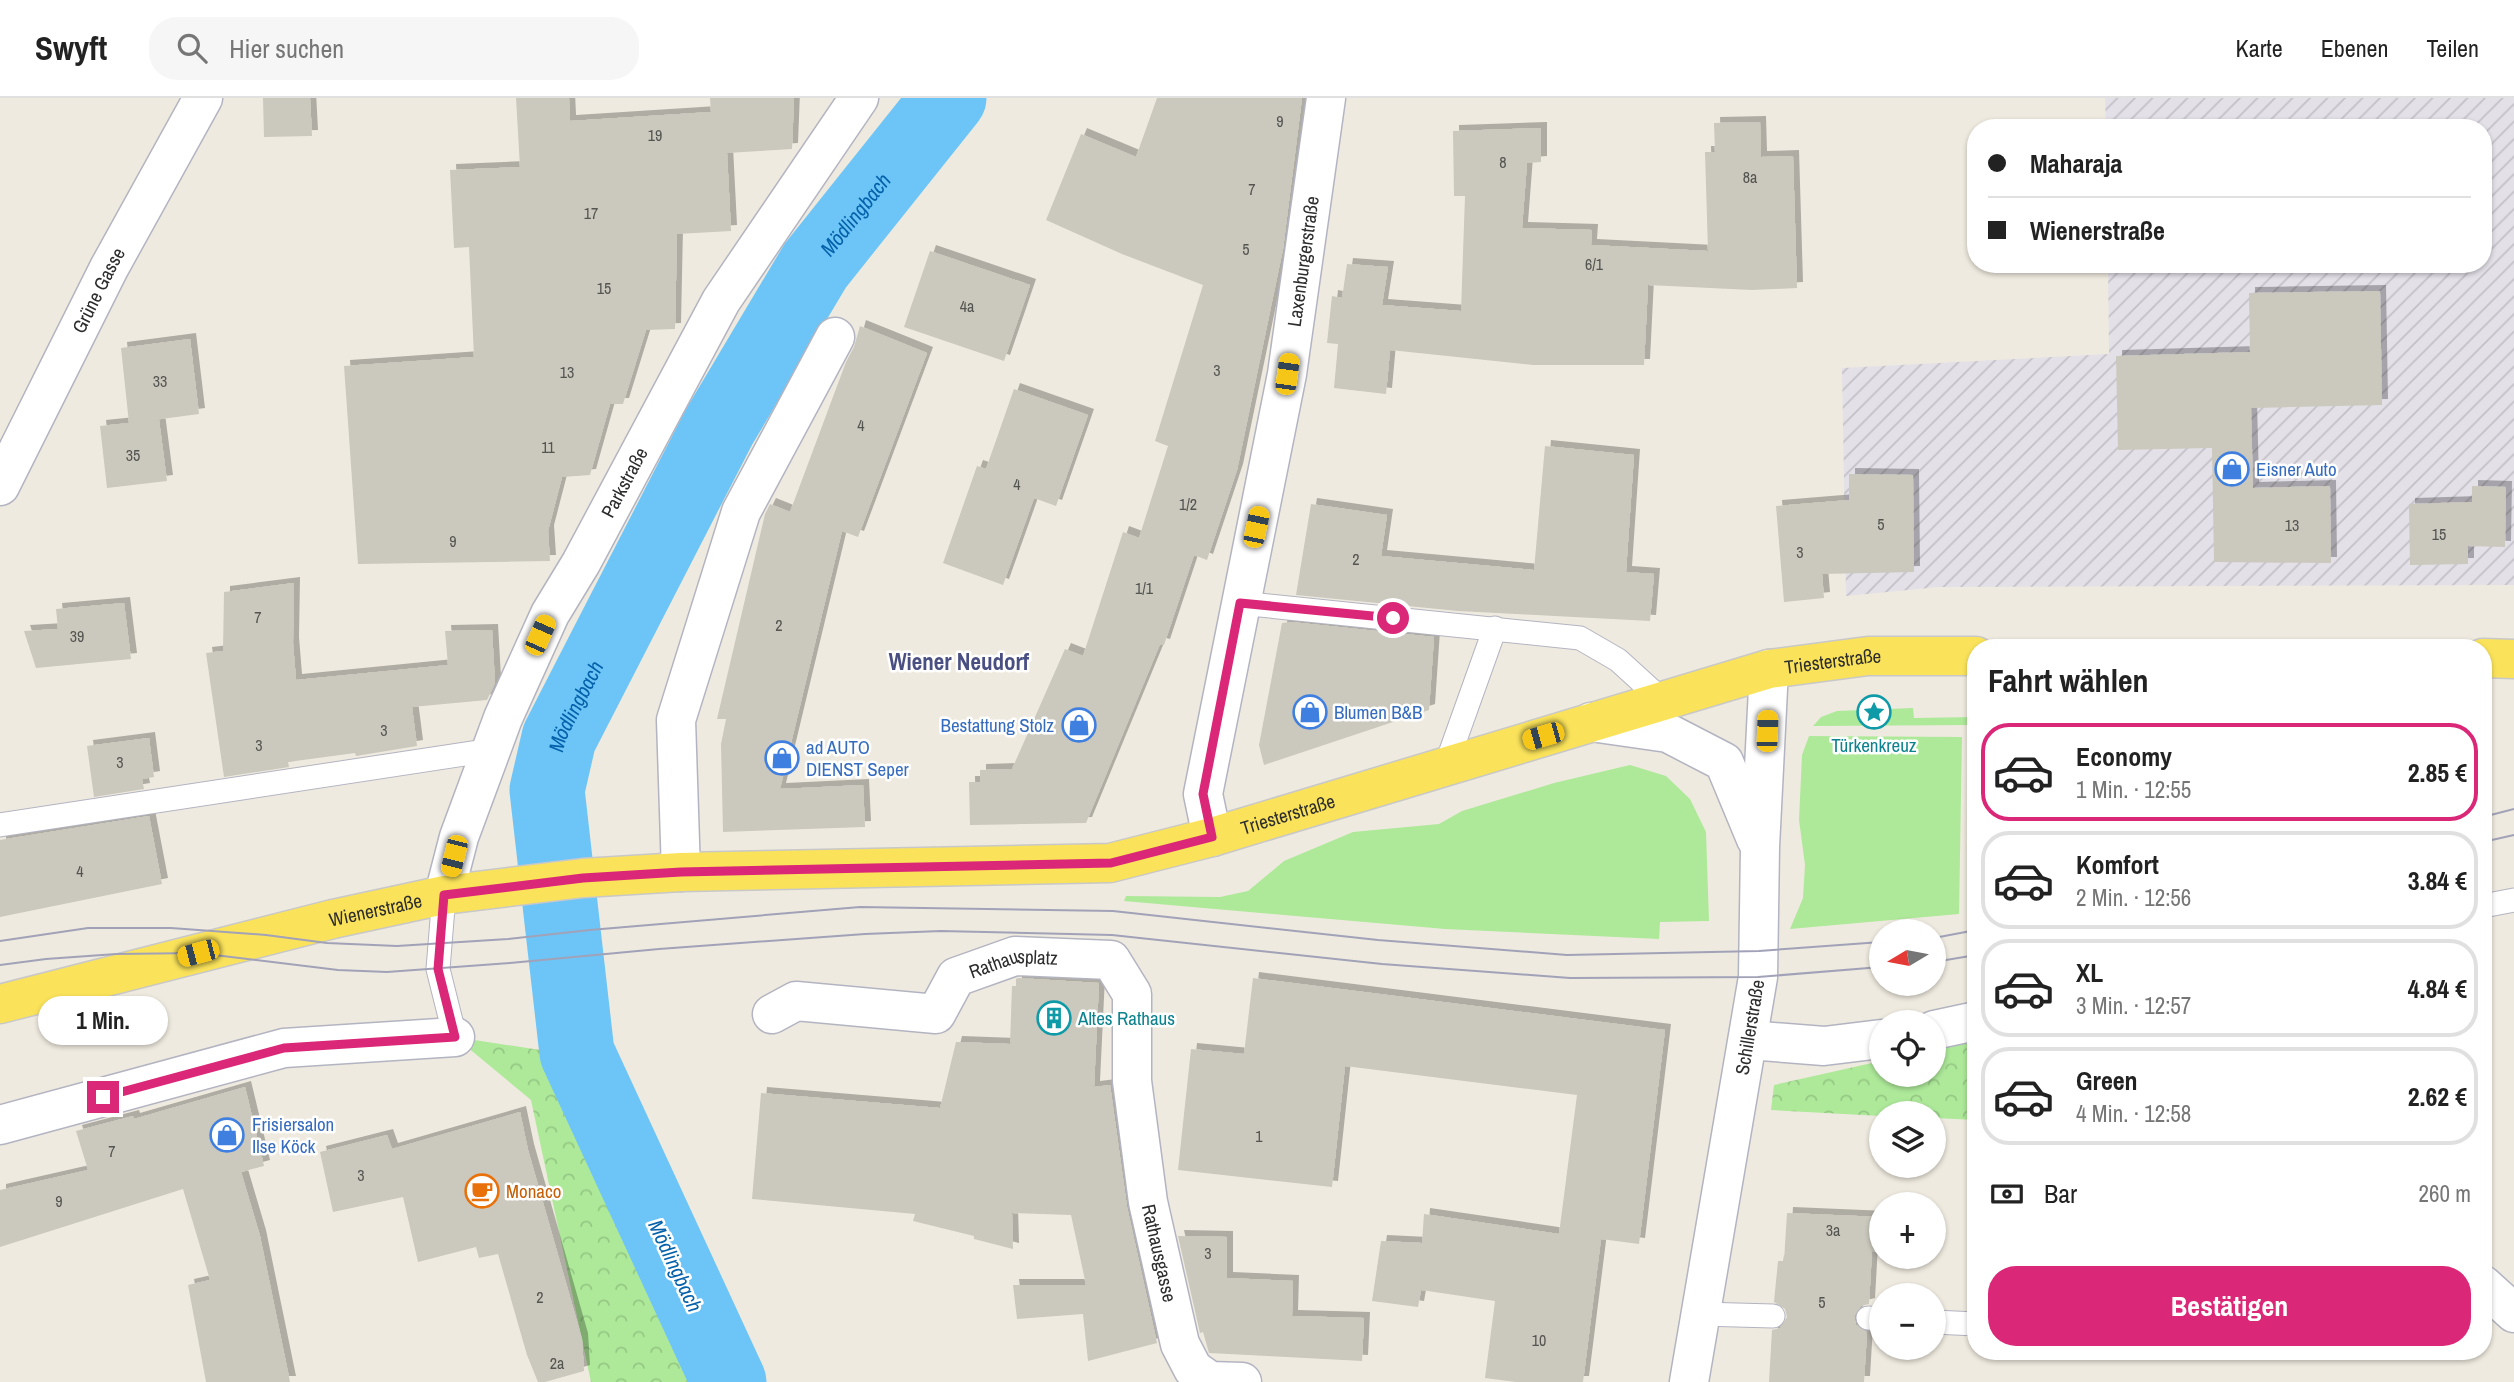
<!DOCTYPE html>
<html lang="de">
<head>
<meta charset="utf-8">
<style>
	:root { --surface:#fff; --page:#f6f6f6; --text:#222; --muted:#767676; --line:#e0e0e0; --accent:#db2777 }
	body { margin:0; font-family:"Archivo Narrow",sans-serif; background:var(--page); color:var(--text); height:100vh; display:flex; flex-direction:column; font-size:26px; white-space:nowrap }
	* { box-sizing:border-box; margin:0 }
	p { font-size:23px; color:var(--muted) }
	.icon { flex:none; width:38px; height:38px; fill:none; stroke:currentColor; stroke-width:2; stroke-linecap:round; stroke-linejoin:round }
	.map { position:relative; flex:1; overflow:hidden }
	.drawer { position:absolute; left:1967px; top:541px; width:525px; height:721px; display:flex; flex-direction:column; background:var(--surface); border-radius:28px; box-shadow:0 2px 5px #0004 }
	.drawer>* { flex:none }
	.banner { position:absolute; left:1967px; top:21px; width:525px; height:154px; border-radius:28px; box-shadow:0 2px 5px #0004; display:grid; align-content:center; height:154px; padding:0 21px; background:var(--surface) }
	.needle { width:46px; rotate:260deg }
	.buttons { position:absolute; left:1869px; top:821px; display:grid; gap:14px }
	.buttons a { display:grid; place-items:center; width:77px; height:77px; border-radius:50%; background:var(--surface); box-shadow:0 2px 5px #0004; font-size:35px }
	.end { position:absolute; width:32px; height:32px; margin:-16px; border:9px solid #db2777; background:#fff; box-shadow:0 0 0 4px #fff }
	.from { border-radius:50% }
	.bubble { position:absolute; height:49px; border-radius:24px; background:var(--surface); box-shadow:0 2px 5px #0004; font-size:23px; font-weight:700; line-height:49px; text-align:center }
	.car { position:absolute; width:21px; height:42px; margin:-21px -10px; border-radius:9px; box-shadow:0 0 5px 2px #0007; background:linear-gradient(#f5c518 24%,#345 0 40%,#f5c518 0 76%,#345 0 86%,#f5c518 0) }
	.banner b { display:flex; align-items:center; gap:24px; height:66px; font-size:26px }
	.banner b+b { border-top:2px solid var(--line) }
	.banner i { width:18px; height:18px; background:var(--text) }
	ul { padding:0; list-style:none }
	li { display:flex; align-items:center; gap:21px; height:98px; margin:0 14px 10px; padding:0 7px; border:4px solid var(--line); border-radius:28px }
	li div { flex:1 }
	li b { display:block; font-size:26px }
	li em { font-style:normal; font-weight:700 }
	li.on { border-color:var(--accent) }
	li>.icon { width:63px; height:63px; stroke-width:1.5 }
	h2 { padding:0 21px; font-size:32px; line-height:84px }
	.pay { display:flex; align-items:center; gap:18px; height:77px; padding:0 21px; font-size:26px }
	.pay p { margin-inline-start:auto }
	.primary-button { display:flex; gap:14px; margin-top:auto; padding:14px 21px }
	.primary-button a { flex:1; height:80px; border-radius:28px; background:var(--accent); color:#fff; font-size:28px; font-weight:700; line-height:80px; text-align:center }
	header { display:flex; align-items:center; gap:42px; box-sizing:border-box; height:98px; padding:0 35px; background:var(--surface); border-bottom:2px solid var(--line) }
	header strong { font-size:33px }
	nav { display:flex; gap:38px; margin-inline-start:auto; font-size:24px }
	.search { width:490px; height:63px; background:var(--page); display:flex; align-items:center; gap:18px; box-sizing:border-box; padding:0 24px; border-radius:28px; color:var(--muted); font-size:26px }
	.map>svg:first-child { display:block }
</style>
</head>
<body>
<header>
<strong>Swyft</strong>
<div class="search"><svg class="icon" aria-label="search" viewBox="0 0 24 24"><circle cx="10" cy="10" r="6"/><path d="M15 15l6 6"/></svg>Hier suchen</div>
<nav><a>Karte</a><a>Ebenen</a><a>Teilen</a></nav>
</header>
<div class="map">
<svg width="2514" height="1284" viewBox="0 0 2514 1284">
	<defs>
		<pattern id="industrial-furrows" width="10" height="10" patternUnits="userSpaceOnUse" patternTransform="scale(1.75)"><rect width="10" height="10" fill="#e3e0e8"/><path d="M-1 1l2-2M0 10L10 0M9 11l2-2" fill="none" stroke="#c3c0c7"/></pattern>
		<pattern id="park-crowns" width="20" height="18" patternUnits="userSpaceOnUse" patternTransform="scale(1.75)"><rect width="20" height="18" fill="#ade999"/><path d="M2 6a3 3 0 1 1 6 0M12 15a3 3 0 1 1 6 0" fill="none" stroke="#95c884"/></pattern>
		<filter id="shadow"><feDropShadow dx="6" dy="-6" stdDeviation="0" flood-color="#0004"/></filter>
	</defs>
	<rect width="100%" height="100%" fill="#efeadf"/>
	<!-- industrial -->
	<path fill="url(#industrial-furrows)" d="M2105 0H2514V487L1939 489 1846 498 1842 270 2109 256 2108 166H2483V30H2106Z"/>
	<!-- grass -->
	<path fill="#ade999" d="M1913 610 1914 620 1976 619V627L1813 628 1821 619 1837 613Z
		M1809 638 1962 639 1959 816 1790 831 1803 800 1805 767 1799 722 1802 657Z
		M1630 667 1666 678 1690 701 1706 734 1709 823 1660 824 1659 841 1445 831 1124 803 1126 798 1220 799 1248 793 1284 763 1353 734 1439 726 1462 713 1554 685Z"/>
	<!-- park -->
	<path fill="url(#park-crowns)" d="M455 939 566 956 717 1284H591L531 1002Z
		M1976 943V1022L1934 1020V1015H1881V1018L1771 1012 1774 987 1881 963V976H1934V952Z"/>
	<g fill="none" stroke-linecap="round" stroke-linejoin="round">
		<!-- river -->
		<path stroke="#6dc5f7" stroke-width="75" id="s1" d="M729 1284 577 955 547 692 559 640 719 329 815 168 949 0"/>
	</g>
	<!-- building -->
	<path fill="#cbc8bd" filter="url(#shadow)" d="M263 0H310L312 38 264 39Z
		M516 0H569L570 23 711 14 710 0H794L792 51 727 55 731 133 677 136 675 231 646 232 623 306H610L590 377 562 379 548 433 550 463 358 466 344 268 474 259 469 149 454 150 450 72 520 69Z
		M1157 0H1302L1283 151 1237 372 1207 462 1194 457 1164 547 1160 546 1086 725 970 727 969 684H980V672L1012 671 1065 551 1083 558 1123 434 1139 440 1168 348 1155 343 1203 187 1122 156 1046 122 1081 36 1136 59Z
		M1760 24 1761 59 1793 58 1797 190 1752 192 1648 187 1644 267H1533L1390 252 1386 296 1334 290 1338 246 1327 245 1332 198 1342 200 1347 166 1388 169 1382 207 1461 213 1465 98H1454L1453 33 1541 30V64L1527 65 1522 130 1592 132 1591 147 1708 153 1705 54H1715L1714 25Z
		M930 153 1030 187 1004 263 904 229Z
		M2380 193 2382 307 2251 310 2253 390 2330 388 2331 465 2214 464 2212 350 2118 352 2116 258 2250 254 2249 195Z
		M860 228 927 255 858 439 842 433 780 691 863 687 865 729 723 734 721 646 726 621H717L765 416 770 406 790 414 846 264 854 249Z
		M190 241 199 316 131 325 159 322 167 383 107 390 100 328 129 325 121 250Z
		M1014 291 1088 317 1056 408 1034 400 1003 487 943 465 977 368 986 371Z
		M1545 348 1634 357 1626 474 1654 476 1650 523 1458 513 1296 497 1311 406 1387 417 1381 458 1534 472Z
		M1849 376 1913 377 1914 474 1822 476 1824 500 1784 504 1776 408 1849 402Z
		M2472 388 2506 389 2505 449 2468 448V466L2410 467 2409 406 2472 404Z
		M294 485 293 545 296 582 448 567 445 533 492 532 495 585 487 602 412 609 417 648 356 658 355 655 288 664 289 669 224 679 206 555 223 553 224 494Z
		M124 505 131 561 36 570 24 533 58 531 56 511Z
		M1291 524 1434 539 1429 612 1264 667 1259 647 1282 525Z
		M149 640 154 679 142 681 144 691 94 699 87 648Z
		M149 718 162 786 0 819V742Z
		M1018 880 1099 885 1094 989 1110 987 1127 1109 1157 1245 1088 1263 1083 1216 1017 1221 1013 1187H1086L1071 1117 1012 1115 1013 1151 974 1141V1138L913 1123 915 1116 752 1101 761 995 940 1010 956 944 1010 946 1012 888H1016V881Z
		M1253 880 1665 932 1639 1146 1601 1141 1583 1284H1516L1485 1280 1495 1203 1421 1192 1418 1209 1372 1203 1381 1143 1422 1145 1424 1116 1559 1136 1577 997 1345 968 1332 1089 1178 1072 1191 951 1244 956Z
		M245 989 264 1068 241 1074 260 1138 290 1284H206L188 1187 210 1182 183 1091 0 1149V1092L88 1072 76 1033 133 1018 134 1021Z
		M520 1014 528 1052 582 1241 584 1273 545 1284H538L527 1257 498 1156 479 1160 476 1149 418 1164 403 1099 333 1114 320 1054 387 1037 392 1051Z
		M1787 1115 1881 1119V1154L1872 1153 1869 1206 1861 1208 1854 1218 1856 1227 1867 1234 1864 1284H1769L1772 1232 1780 1230 1787 1219 1785 1211 1774 1204 1778 1163H1784Z
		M1178 1138 1227 1139V1180L1293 1183 1292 1218 1364 1220 1362 1263 1209 1255 1203 1234 1200 1235Z"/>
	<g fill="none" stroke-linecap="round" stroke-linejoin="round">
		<defs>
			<path id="service" d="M1240 505 1580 540 1618 562 1663 603
				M1446 667 1495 530
				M0 727 491 652
				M444 797 438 871 455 939
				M2483 808 2514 802
				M1700 1216 1773 1218
				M1868 1220 1881 1221
				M1934 1224 1976 1226"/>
			<g id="minor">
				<path id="s2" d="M0 388 109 170 203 0"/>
				<path id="s3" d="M1212 739 1203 696 1287 276 1326 0"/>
				<path d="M681 774 676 622 741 414 835 239"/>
				<path id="s4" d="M444 797 459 739 503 620 550 516 581 465 721 203 859 0"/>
				<path id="s5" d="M772 916 796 903 936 916 956 879 1015 858 1111 862 1132 896V983L1148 1104 1180 1246 1193 1271 1210 1283 1242 1284"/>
				<path d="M1934 932 1976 923"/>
				<path d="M1748 942 1824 948 1881 941"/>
				<path d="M0 1027 284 950 455 939"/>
				<path d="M2483 1187 2514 1215"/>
			</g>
			<g id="tertiary">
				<path d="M1591 624 1668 635 1724 664 1756 741"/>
				<path id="s6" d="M1689 1284 1758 879 1760 749 1769 571"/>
			</g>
			<g id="primary">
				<path d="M2483 560 2514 561"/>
				<path id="s7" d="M0 906 333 821 444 797 509 789 583 780 681 774 1110 765 1212 739 1769 571 1868 558H1976"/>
			</g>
		</defs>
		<!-- service casing -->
		<use href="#service" stroke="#b3b4c1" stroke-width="25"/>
		<!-- minor casing -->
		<use href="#minor" stroke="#b3b4c1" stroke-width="41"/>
		<!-- tertiary casing -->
		<use href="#tertiary" stroke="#b3b4c1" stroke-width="41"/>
		<!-- primary casing -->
		<use href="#primary" stroke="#c8c8c8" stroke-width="41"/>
		<!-- service -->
		<use href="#service" stroke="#fff" stroke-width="23"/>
		<!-- minor -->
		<use href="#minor" stroke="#fff" stroke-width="38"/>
		<!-- tertiary -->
		<use href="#tertiary" stroke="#fff" stroke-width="38"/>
		<!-- primary -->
		<use href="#primary" stroke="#fae35a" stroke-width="38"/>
		<!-- tram -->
		<path stroke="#a1a2b8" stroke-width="2" d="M2483 719 2514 711
			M2483 744 2514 737
			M1934 840 1976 832
			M0 843 88 830H171L266 837 327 845 397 848 508 841 590 832 860 809 1113 813 1378 842 1567 857 1759 853 1881 844
			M1934 864 1976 857
			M0 867 46 861 116 856 198 855 338 872 387 874 510 865 659 851 865 836 941 833 1112 837 1382 866 1570 880 1758 879 1881 869"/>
	</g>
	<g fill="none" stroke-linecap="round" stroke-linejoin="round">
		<!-- route -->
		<path stroke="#db2777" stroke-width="9" d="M103 999 284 950 455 939 438 871 444 797 583 780 681 774 1111 765 1212 739 1203 696 1240 505 1393 520"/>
	</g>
	<!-- icons -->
	<defs>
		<symbol id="shop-ring" viewBox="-11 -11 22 22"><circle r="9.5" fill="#fff" stroke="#3f7fe0" stroke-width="1.5"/><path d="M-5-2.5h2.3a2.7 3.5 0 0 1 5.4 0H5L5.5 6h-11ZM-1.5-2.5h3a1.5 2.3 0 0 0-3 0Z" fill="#3f7fe0"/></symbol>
		<symbol id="sight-ring" viewBox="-11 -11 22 22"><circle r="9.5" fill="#fff" stroke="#0f9aa8" stroke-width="1.5"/><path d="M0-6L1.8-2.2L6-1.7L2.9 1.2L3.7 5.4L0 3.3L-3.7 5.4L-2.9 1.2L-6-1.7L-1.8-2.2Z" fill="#0f9aa8"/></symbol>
		<symbol id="building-ring" viewBox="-11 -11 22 22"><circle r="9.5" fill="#fff" stroke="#0f9aa8" stroke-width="1.5"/><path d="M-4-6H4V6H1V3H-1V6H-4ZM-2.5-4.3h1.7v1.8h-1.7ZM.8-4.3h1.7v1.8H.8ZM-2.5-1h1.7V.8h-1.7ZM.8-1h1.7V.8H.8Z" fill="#0f9aa8"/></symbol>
		<symbol id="cafe-ring" viewBox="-11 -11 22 22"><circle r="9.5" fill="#fff" stroke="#e8710a" stroke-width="1.5"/><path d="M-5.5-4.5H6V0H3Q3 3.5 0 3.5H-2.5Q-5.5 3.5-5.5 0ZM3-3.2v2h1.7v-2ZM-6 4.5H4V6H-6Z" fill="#e8710a"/></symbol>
	</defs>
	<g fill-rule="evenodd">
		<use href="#shop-ring" x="2213" y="352" width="38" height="38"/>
		<use href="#shop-ring" x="1291" y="595" width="38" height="38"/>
		<use href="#sight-ring" x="1855" y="595" width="38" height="38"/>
		<use href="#shop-ring" x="1060" y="608" width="38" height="38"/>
		<use href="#shop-ring" x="763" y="641" width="38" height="38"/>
		<use href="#building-ring" x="1035" y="901" width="38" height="38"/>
		<use href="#shop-ring" x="208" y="1018" width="38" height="38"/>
		<use href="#cafe-ring" x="463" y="1074" width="38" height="38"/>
	</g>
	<g text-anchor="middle" stroke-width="5" stroke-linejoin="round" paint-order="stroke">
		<!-- number labels -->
		<g font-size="16" fill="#545451">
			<text x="1280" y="29">9</text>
			<text x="655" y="43">19</text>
			<text x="1503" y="70">8</text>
			<text x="1750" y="85">8a</text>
			<text x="1252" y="97">7</text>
			<text x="591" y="121">17</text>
			<text x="1246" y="157">5</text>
			<text x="1594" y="172">6/1</text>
			<text x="604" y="196">15</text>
			<text x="967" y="214">4a</text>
			<text x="1217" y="278">3</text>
			<text x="567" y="280">13</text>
			<text x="160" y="289">33</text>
			<text x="861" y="333">4</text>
			<text x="548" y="355">11</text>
			<text x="133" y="363">35</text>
			<text x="1017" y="392">4</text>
			<text x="1188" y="412">1/2</text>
			<text x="1881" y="432">5</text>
			<text x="2292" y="433">13</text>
			<text x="2439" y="442">15</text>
			<text x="453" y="449">9</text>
			<text x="1800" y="460">3</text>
			<text x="1356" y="467">2</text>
			<text x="1144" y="496">1/1</text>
			<text x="258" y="525">7</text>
			<text x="779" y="533">2</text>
			<text x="77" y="544">39</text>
			<text x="384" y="638">3</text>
			<text x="259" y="653">3</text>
			<text x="120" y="670">3</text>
			<text x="80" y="779">4</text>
			<text x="1259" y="1044">1</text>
			<text x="112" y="1059">7</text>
			<text x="361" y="1083">3</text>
			<text x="59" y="1109">9</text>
			<text x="1833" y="1138">3a</text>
			<text x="1208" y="1161">3</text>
			<text x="540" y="1205">2</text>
			<text x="1822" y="1210">5</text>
			<text x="1539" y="1248">10</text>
			<text x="557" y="1271">2a</text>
		</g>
		<!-- street labels -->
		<g font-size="19" fill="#2d2d2d" stroke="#fff">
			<text dy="7" stroke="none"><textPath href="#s3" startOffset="586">Laxenburgerstraße</textPath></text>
			<text dy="7" stroke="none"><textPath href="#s2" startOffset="219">Grüne Gasse</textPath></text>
			<text dy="7" stroke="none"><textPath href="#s4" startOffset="452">Parkstraße</textPath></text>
			<text dy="7" stroke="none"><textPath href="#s7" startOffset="1876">Triesterstraße</textPath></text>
			<text dy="7" stroke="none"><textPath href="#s7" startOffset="1309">Triesterstraße</textPath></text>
			<text dy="7" stroke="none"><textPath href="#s7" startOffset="387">Wienerstraße</textPath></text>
			<text dy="7" stroke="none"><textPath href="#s5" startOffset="270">Rathausplatz</textPath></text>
			<text dy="7" stroke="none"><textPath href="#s6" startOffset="360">Schillerstraße</textPath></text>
			<text dy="7" stroke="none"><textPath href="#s5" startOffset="670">Rathausgasse</textPath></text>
		</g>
		<!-- shop labels -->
		<g font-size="19" fill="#366cbe" stroke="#fff" text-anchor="start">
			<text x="2256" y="378">Eisner Auto</text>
			<text x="1334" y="621">Blumen B&amp;B</text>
			<text x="1054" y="634" text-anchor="end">Bestattung Stolz</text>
			<text x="806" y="656">ad AUTO<tspan x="806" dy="22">DIENST Seper</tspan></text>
			<text x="252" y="1033">Frisiersalon<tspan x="252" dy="22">Ilse Köck</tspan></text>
		</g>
		<!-- culture labels -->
		<g font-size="19" fill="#0d838f" stroke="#fff">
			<text x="1874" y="654">Türkenkreuz</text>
			<text x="1078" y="927" text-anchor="start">Altes Rathaus</text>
		</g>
		<!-- food labels -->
		<g font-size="19" fill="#c56008" stroke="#fff" text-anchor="start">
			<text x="506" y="1100">Monaco</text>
		</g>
		<!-- water labels -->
		<g font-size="21" font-style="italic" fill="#0562aa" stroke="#fff">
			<text dy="7" stroke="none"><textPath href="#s1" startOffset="1283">Mödlingbach</textPath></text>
			<text dy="7" stroke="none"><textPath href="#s1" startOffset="716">Mödlingbach</textPath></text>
			<text transform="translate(675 1168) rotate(65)" y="7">Mödlingbach</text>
		</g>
		<!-- quarter labels -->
		<g font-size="23" font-weight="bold" fill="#4a4f82" stroke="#fff">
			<text x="959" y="572">Wiener Neudorf</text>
		</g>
	</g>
</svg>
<div class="buttons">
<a><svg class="needle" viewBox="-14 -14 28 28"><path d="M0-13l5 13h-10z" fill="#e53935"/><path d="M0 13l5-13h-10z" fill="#767676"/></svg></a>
<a><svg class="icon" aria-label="locate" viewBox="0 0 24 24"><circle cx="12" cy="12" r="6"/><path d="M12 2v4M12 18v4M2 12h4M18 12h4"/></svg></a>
<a><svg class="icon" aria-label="layers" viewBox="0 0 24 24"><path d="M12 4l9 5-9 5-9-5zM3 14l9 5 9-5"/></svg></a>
<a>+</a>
<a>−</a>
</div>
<i class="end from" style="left:1393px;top:520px"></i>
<i class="end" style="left:103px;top:999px"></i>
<div class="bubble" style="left:38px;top:898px;width:130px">1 Min.</div>
<i class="car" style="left:1287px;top:276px;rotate:8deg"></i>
<i class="car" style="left:1256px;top:429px;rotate:12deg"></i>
<i class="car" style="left:540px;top:537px;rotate:24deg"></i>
<i class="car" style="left:1767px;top:633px;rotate:2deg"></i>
<i class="car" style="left:1543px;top:638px;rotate:254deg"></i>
<i class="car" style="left:454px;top:758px;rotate:194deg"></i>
<i class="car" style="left:198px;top:855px;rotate:255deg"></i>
<div class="banner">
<b><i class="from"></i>Maharaja</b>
<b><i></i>Wienerstraße</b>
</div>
<section class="drawer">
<h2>Fahrt wählen</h2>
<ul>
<li class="on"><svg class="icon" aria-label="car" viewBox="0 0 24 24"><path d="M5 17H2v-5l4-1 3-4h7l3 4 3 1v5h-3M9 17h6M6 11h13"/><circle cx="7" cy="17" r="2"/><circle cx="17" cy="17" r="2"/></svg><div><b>Economy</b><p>1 Min. · 12:55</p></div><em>2.85 €</em></li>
<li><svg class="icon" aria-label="car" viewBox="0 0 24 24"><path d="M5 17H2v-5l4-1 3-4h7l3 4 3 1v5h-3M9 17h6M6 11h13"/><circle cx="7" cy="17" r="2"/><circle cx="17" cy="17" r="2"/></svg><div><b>Komfort</b><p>2 Min. · 12:56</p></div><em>3.84 €</em></li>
<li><svg class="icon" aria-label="car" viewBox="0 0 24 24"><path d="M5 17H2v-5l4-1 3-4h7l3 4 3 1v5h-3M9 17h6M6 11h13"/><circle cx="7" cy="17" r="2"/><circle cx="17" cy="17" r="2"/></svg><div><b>XL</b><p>3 Min. · 12:57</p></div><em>4.84 €</em></li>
<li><svg class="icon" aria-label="car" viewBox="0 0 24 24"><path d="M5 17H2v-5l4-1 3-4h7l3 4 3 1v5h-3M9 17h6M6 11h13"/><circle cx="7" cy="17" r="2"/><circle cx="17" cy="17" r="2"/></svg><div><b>Green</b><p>4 Min. · 12:58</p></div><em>2.62 €</em></li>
</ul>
<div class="pay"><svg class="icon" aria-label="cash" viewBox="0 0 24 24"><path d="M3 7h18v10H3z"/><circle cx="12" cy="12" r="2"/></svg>Bar<p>260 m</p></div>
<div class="primary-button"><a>Bestätigen</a></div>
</section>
</div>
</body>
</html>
